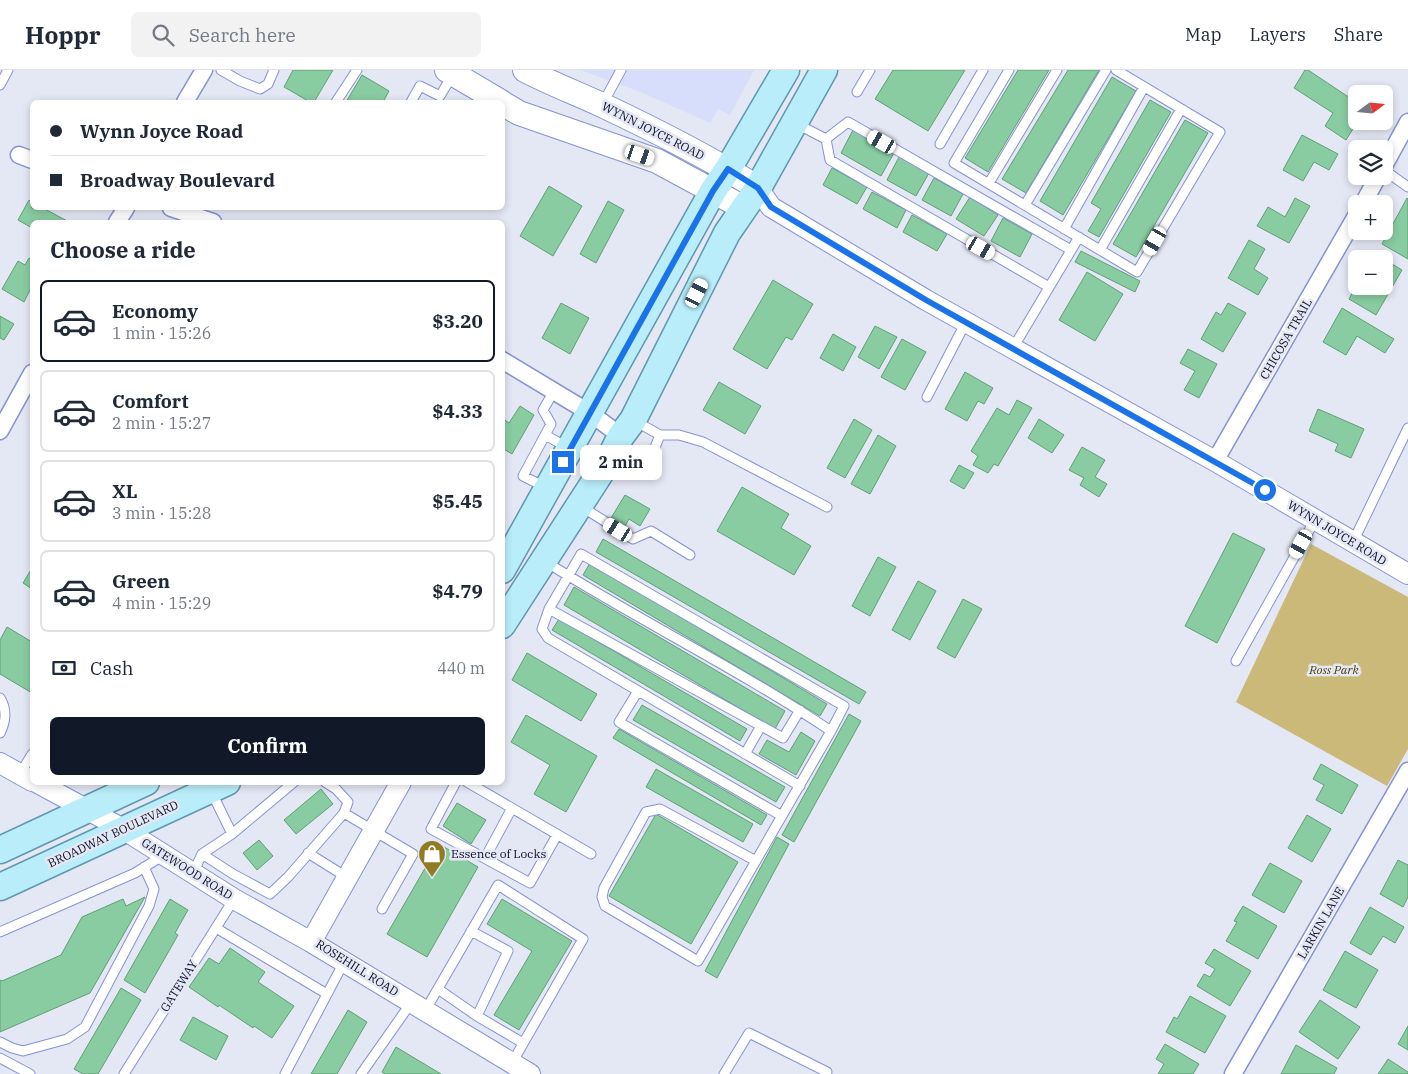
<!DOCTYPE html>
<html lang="en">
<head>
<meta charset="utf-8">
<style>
	:root { --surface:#fff; --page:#f2f2f3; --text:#1f2937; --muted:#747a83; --line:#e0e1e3; --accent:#111827 }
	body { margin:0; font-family:"IBM Plex Serif",serif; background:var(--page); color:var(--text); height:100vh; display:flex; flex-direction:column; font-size:19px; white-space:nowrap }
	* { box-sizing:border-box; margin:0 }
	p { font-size:16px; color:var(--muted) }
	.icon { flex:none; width:28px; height:28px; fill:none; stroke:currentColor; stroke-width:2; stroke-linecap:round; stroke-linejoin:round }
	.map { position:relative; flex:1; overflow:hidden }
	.panel { position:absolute; left:30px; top:150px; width:475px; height:565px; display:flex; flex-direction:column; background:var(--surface); border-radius:8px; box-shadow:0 2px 8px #0003 }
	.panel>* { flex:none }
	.top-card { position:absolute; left:30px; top:30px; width:475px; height:110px; border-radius:8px; box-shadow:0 2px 8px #0003; display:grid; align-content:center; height:110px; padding:0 20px; background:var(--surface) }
	.needle { width:32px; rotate:74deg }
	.buttons { position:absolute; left:1348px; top:15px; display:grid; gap:10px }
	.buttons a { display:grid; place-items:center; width:45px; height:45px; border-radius:8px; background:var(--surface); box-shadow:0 2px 8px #0003; font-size:25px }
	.end { position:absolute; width:22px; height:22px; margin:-11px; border:6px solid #1a73e8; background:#fff; box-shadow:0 0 0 2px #fff }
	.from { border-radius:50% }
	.bubble { position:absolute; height:35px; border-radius:8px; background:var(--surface); box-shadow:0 2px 8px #0003; font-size:16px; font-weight:800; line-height:35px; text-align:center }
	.car { position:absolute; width:15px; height:30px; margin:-15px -8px; border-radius:6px; box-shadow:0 0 4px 1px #0007; background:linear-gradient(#fff 24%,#345 0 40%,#fff 0 76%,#345 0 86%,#fff 0) }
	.top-card b { display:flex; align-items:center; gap:18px; height:48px; font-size:19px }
	.top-card b+b { border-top:1px solid var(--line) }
	.top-card i { width:12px; height:12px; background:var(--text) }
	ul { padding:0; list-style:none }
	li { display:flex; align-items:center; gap:15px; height:82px; margin:0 10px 8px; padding:0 10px; border:2px solid var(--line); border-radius:8px }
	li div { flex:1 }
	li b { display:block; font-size:19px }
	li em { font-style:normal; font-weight:800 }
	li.on { border-color:var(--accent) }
	li>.icon { width:45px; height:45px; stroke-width:1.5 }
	h2 { padding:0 20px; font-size:22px; line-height:60px }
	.pay { display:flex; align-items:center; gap:12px; height:55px; padding:0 20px; font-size:19px }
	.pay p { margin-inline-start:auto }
	.button { display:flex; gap:10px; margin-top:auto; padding:10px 20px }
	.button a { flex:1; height:58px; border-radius:8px; background:var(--accent); color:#fff; font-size:20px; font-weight:800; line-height:58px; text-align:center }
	header { display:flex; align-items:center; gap:30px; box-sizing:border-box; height:70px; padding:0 25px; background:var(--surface); border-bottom:1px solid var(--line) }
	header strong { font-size:24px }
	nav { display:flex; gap:28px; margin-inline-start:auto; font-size:18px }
	.search { width:350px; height:45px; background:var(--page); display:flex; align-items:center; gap:12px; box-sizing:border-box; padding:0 18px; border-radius:8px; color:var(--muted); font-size:19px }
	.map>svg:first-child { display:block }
</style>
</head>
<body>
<header>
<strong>Hoppr</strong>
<div class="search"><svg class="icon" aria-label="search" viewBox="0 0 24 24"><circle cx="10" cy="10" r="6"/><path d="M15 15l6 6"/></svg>Search here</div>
<nav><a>Map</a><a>Layers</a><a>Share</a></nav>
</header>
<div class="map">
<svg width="1408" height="1004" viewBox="0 0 1408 1004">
	<rect width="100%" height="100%" fill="#e4e7f4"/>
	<!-- built -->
	<path fill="#d7defb" d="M581 0H754L730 45 718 39 710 53 643 23Z"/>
	<!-- green -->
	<path fill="#cab978" d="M1311 474 1408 527V679L1387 716 1236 632Z"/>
	<!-- building -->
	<path fill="#89cca1" stroke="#5fa077" d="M293 0H333L314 32H310L284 17Z
		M893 0H965L928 61 875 29Z
		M1018 0H1049L988 102 965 88Z
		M1068 0H1099L1026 123 1002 109Z
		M1305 0H1308L1356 32V51H1358L1346 70 1325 56 1333 43 1294 18Z
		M362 5 389 21 383 32H346Z
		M1112 7 1136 21 1063 145 1040 131Z
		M1150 30 1171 42 1099 167 1088 161 1101 139 1091 133Z
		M1185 50 1208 63 1136 187 1113 174Z
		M853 60 894 83 881 106 841 83Z
		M1302 65 1338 84 1329 100 1314 92 1303 111 1283 100Z
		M899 87 929 103 916 126 887 110Z
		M832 98 867 117 857 134 823 115Z
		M934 108 963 124 951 146 922 130Z
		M549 116 582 136 553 186 520 166Z
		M872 122 906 140 897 158 863 139Z
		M970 127 998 145 984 166 956 149Z
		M1295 128 1310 136 1289 173 1257 156 1268 137 1285 147Z
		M1407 128 1408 129V189L1382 174Z
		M29 130 32 132V138H43L69 152H32V158L18 150Z
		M608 131 624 140 596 193 580 184Z
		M912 145 947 164 937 181 903 162Z
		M1003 148 1032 164 1020 187 991 171Z
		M1249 170 1265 179 1254 199 1268 208 1258 225 1228 208Z
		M1081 181 1140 211 1135 222 1075 192Z
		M29 188 32 190V216L24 232 2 219 18 191 25 195Z
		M1384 189 1402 200 1376 245 1349 229 1356 216H1384Z
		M1087 202 1123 224 1095 271 1059 250Z
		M773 210 813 234 792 270 786 267 767 299 733 279Z
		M561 233 589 248 570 284 542 268Z
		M1228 233 1246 243 1223 282 1201 269 1216 242 1221 245Z
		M1342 238 1394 269 1385 283 1357 266 1346 285 1323 272Z
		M0 246 14 254 4 270 0 268Z
		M875 256 897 267 879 299 858 287Z
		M833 264 856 277 843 301 820 288Z
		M902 269 926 282 905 320 881 307Z
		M1188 279 1217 294 1199 328 1184 320 1195 301 1180 293Z
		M965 302 993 318 984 334 978 331 967 351 945 339Z
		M719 312 761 336 745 364 703 340Z
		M1017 330 1032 338 998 396 994 394 988 403 973 395 978 386 971 381 997 338 1009 345Z
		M520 336 534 345 512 384 502 378V352L505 350 509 353Z
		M1318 339 1364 359 1351 388 1335 381 1338 374 1309 361Z
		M854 349 872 360 845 408 827 398Z
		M1039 349 1064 365 1052 383 1028 368Z
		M878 365 896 376 870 424 851 414Z
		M1082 377 1105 390 1095 407 1107 414 1099 427 1080 415 1084 408 1069 400Z
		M959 395 974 403 964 419 950 411Z
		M742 417 789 444 781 458 811 476 794 505 717 461Z
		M625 425 650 439 640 456 629 449 625 456 611 448Z
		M1233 463 1265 479 1217 573 1185 556Z
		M603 469 866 622 859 634 596 482Z
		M878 487 896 497 870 546 852 536Z
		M590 493 827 634 820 646 583 505Z
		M32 498V519L23 513Z
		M918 511 936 521 910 570 892 560Z
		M574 517 785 641 775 659 564 535Z
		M963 529 982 539 955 588 937 578Z
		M559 549 747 659 740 671 552 560Z
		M7 557 32 572V623L0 604V570Z
		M527 583 597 624 581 651 512 610Z
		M642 635 785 717 776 732 633 650Z
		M849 644 861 651 794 772 782 765Z
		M526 645 597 686 566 742 534 724 550 695 511 672Z
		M619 659 767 745 761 755 613 668Z
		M801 662 815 671 796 705 759 684 767 670 789 682Z
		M1321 694 1358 715 1342 744 1316 730 1324 715 1313 709Z
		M656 699 753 754 743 772 646 717Z
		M321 719 333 734 296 764 284 750Z
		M457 733 486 750 471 774 443 756Z
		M656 744 738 792 691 874 609 826Z
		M1307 745 1331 759 1312 792 1288 778Z
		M777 767 789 774 717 908 705 901Z
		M259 770 273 786 257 800 243 783Z
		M439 774 478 797 427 887 387 864Z
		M1398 790 1408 795V827L1403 837 1380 824Z
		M1270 793 1302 811 1284 843 1252 825Z
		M145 827 90 923 0 962V910L2 911 61 885 82 847 123 829 126 836Z
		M170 829 188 840 175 863 178 865 145 923 124 910Z
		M502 829 572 871 519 960 494 945 532 881 487 854Z
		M1243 836 1277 856 1258 889 1226 871 1237 852 1234 851Z
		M1370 837 1404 857 1395 873 1383 866 1371 885 1350 873Z
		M230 878 265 902 258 912 294 936 272 968 254 956 253 958 219 935 218 937 189 917 209 888 219 894Z
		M1214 879 1251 901 1230 936 1197 916 1204 904 1210 907 1215 899 1205 893Z
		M1345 881 1378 900 1356 938 1323 920Z
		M121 918 141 930 98 1004H83L74 999Z
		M1190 926 1226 946 1205 983 1166 962 1174 947 1177 949Z
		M1320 930 1360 957 1338 989 1299 962Z
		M348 940 367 952 337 1004H311Z
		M193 947 228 966 216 990 180 970Z
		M1408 956V980L1398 974Z
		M1165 974 1199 994 1193 1004H1158L1164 994 1156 989Z
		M1296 975 1337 998 1334 1004H1281Z
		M396 977 441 1004H385L382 1002Z
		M1388 989 1408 1002V1004H1378Z"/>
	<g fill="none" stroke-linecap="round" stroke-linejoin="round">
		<defs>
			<path id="service" d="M221 0 240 11 260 19 268 14 274 0
				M1009 0 954 93 1137 202 1220 62 1116 0
				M0 15 8 0
				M857 22 870 0
				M336 32 357 0
				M411 32 420 16 440 26 453 4
				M602 35 621 0
				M797 54 826 69 830 90 1049 217
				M826 69 848 52 1071 180
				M940 74 983 0
				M1384 100 1408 117
				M989 113 1057 0
				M1025 135 1106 0
				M1064 159 1144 17
				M1100 180 1181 39
				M1013 278 1079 167
				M927 327 966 252
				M545 365 567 377
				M660 365H679L703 372 827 437
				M611 388C626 399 631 404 648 395L660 365 635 351
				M545 417 523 406 551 354 543 340 554 321
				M582 437 633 469 651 461 690 485
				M1353 472 1408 358
				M546 492C640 551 740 600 831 661L698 891 605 836 602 827 604 818 646 742 660 739 756 791
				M549 539 542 559 548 568 800 716
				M1236 591 1315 450
				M638 621 619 652 782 746
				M0 628C7 639 6 652 0 663
				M800 640 783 668 549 539 581 484 844 636 831 661
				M745 684 761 656
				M20 704 32 684
				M325 712 336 719 348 732 344 743 413 784 382 839
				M456 712 431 759 530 813 557 765
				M467 712 591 784
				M211 721 232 764
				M308 783 348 808
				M202 784 233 804 270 824 288 807 344 743
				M485 788 512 738
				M193 803 202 784 232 764 294 712
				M216 858 327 924
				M471 861 508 881 477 946 523 973
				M0 862 135 803 164 785
				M438 919 477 946
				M425 941 498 815 583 869 512 993
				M0 972 12 978 23 981 67 969 85 957 149 836 154 819 144 797
				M0 988 30 1004
				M124 1004 234 829
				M285 1004 344 892
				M361 1004 411 933
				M724 1004 749 963 827 1002"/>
			<path id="minor" d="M185 32 204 0
				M19 85 32 90
				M1384 96 1408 52
				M1363 134 1378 106
				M171 138 213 152
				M117 152 126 138
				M502 290 590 343 621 366
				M0 361 32 303
				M1215 391 1356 146
				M1233 1004 1408 701"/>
			<path id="tertiary" d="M758 118 771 137 926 230 1215 391 1408 504
				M0 693 32 711
				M36 712 123 759 234 829 311 872
				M401 712 311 872 530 1004"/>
			<path id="secondary" d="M447 0 501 32
				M525 0C550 13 576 23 602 35 655 60 708 87 758 118
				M502 33 519 43 657 91 744 138"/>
			<path id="primary" d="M502 500 713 121 728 99 786 0
				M502 555 610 388 621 366 633 350 727 163 758 118 824 0
				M0 780 146 712
				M0 817 227 712"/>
		</defs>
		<!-- service casing -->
		<use href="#service" stroke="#8793d0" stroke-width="11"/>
		<!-- minor casing -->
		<use href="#minor" stroke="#8793d0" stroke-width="19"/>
		<!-- tertiary casing -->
		<use href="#tertiary" stroke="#8793d0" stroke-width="22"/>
		<!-- secondary casing -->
		<use href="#secondary" stroke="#8793d0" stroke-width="26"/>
		<!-- primary casing -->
		<use href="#primary" stroke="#5f98ae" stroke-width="29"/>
		<!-- service -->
		<use href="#service" stroke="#fff" stroke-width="9"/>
		<!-- minor -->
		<use href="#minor" stroke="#fff" stroke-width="16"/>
		<!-- tertiary -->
		<use href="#tertiary" stroke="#fff" stroke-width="20"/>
		<!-- secondary -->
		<use href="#secondary" stroke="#fff" stroke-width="24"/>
		<!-- primary -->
		<use href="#primary" stroke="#b9edfa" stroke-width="26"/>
	</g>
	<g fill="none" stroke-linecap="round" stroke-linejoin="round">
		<!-- route -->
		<path stroke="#1a73e8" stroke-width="6" d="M563 392 713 121 728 99 758 118 771 137 926 230 1265 420"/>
	</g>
	<!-- icons -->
	<defs>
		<symbol id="shop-pin" viewBox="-11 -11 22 30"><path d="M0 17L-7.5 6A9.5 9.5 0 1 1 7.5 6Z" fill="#917c23" stroke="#e4e7f4"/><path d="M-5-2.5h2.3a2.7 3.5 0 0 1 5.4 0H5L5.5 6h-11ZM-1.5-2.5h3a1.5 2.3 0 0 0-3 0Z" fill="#fff"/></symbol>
	</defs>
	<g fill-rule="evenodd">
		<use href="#shop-pin" x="416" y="768" width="32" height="43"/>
	</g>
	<g text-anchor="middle" stroke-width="5" stroke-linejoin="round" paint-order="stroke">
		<!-- street labels -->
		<g font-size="12" fill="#0d1027" stroke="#e4e7f4">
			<text transform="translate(653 61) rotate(27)" y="4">WYNN JOYCE ROAD</text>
			<text transform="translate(1286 269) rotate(-60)" y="4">CHICOSA TRAIL</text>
			<text transform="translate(1337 463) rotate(31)" y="4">WYNN JOYCE ROAD</text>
			<text transform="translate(113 764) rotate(-25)" y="4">BROADWAY BOULEVARD</text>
			<text transform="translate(187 799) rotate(32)" y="4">GATEWOOD ROAD</text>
			<text transform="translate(1321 853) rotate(-60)" y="4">LARKIN LANE</text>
			<text transform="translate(357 898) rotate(32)" y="4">ROSEHILL ROAD</text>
			<text transform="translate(179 916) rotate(-58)" y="4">GATEWAY</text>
		</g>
		<!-- park labels -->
		<g font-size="12" font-style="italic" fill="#4f4100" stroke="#e4e7f4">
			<text x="1334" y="604">Ross Park</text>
		</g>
		<!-- poi labels -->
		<g font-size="12" fill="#0d1027" stroke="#e4e7f4" text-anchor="start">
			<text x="451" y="788">Essence of Locks</text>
		</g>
	</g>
</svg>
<div class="buttons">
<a><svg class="needle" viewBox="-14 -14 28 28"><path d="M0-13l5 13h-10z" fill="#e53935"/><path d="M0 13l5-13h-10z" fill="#747a83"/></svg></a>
<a><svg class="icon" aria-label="layers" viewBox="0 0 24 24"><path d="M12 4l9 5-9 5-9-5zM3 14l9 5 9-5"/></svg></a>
<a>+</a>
<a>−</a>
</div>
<i class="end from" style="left:1265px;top:420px"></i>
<i class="end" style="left:563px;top:392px"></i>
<div class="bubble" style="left:580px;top:375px;width:82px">2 min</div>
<i class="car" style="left:882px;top:72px;rotate:300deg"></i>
<i class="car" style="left:640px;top:85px;rotate:109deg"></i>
<i class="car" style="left:1155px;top:171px;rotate:210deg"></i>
<i class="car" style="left:981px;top:178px;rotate:120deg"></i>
<i class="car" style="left:697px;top:223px;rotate:27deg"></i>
<i class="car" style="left:618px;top:460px;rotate:301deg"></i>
<i class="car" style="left:1301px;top:474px;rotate:209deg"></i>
<div class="top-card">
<b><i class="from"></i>Wynn Joyce Road</b>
<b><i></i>Broadway Boulevard</b>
</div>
<section class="panel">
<h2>Choose a ride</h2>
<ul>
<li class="on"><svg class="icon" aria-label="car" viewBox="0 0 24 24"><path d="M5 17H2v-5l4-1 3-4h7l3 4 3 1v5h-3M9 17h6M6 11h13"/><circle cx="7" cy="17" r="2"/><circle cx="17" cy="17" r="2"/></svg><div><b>Economy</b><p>1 min · 15:26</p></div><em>$3.20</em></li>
<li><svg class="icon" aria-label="car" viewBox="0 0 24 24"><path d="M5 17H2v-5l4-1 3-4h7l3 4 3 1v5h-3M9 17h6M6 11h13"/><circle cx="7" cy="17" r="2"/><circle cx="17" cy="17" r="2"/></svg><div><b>Comfort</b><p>2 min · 15:27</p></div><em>$4.33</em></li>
<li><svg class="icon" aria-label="car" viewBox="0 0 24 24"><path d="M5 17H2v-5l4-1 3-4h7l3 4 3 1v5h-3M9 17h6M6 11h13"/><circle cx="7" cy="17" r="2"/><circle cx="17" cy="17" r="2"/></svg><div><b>XL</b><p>3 min · 15:28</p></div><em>$5.45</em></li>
<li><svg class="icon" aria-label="car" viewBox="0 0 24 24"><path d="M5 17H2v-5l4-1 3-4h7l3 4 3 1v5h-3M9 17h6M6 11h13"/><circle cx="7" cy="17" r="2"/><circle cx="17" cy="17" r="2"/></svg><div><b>Green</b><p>4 min · 15:29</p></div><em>$4.79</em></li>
</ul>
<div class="pay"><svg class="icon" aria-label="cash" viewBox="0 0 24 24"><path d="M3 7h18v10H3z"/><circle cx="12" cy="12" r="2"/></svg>Cash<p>440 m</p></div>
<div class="button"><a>Confirm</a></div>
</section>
</div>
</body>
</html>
